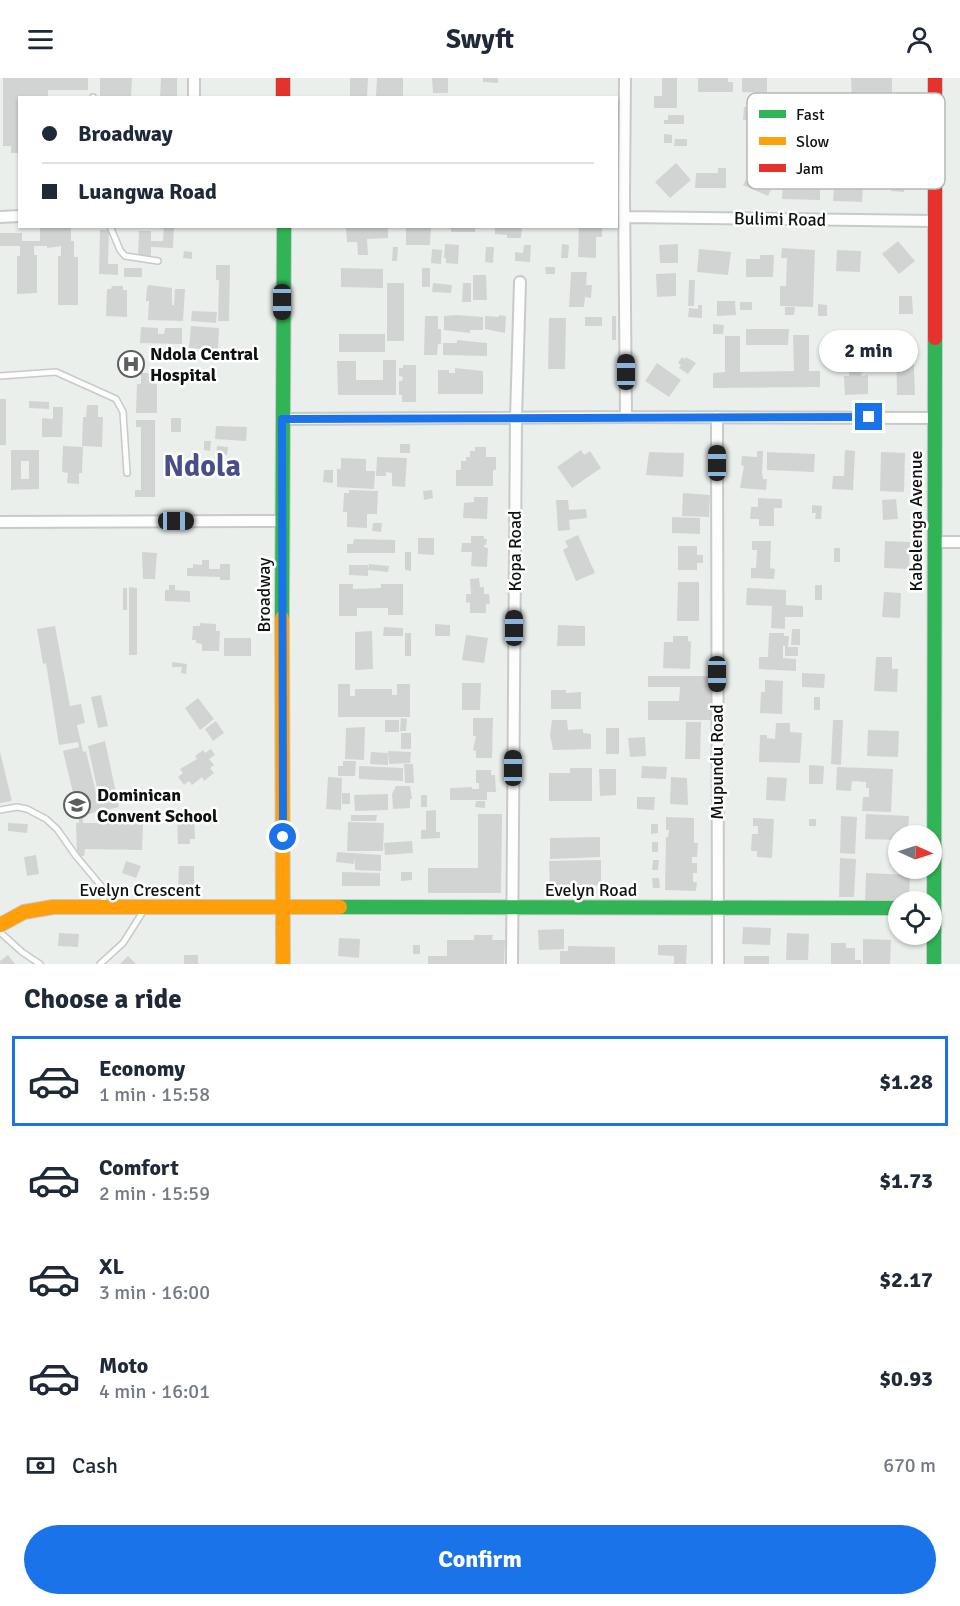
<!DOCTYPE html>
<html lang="en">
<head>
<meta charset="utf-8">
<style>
	:root { --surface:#fff; --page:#f6f6f7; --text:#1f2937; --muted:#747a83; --line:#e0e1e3; --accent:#1a73e8 }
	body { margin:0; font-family:Signika,sans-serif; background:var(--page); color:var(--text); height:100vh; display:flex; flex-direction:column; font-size:22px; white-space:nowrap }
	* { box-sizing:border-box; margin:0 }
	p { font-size:20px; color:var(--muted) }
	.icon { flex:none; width:33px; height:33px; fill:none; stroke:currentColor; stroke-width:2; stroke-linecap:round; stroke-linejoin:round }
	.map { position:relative; height:886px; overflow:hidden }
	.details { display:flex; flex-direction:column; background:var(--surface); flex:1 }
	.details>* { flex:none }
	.banner { position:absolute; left:18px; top:18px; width:600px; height:132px; border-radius:0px; box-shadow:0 2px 4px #0004; display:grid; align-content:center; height:132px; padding:0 24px; background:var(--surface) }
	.needle { width:39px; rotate:93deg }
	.controls { position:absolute; left:888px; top:747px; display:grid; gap:12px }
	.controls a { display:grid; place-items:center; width:54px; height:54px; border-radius:50%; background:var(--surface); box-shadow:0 2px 4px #0004; font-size:30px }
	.end { position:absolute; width:27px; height:27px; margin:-14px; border:8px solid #1a73e8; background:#fff; box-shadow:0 0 0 3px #fff }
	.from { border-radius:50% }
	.bubble { position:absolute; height:42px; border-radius:21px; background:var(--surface); box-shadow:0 2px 4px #0004; font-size:20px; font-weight:700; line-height:42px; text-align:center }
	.car { position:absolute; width:18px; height:36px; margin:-18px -9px; border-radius:8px; box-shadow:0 0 4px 2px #0007; background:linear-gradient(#222 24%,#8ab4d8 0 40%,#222 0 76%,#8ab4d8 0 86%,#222 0) }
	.banner b { display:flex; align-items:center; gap:21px; height:57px; font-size:22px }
	.banner b+b { border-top:2px solid var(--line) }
	.banner i { width:15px; height:15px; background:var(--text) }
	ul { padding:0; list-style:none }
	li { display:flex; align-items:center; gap:18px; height:90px; margin:0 12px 9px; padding:0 12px; border:3px solid transparent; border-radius:0px }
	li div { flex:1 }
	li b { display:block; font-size:22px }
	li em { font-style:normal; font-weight:700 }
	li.current { border-color:var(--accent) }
	li>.icon { width:54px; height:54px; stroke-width:1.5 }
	h2 { padding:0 24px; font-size:27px; line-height:72px }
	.pay { display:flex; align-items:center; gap:15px; height:66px; padding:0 24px; font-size:22px }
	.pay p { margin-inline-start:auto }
	.action { display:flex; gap:12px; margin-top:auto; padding:12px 24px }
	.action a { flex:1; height:69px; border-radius:36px; background:var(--accent); color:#fff; font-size:24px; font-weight:700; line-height:69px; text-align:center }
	header { display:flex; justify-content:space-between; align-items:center; height:78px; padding:0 24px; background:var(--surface); font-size:27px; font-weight:700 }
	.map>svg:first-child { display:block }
</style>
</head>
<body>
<header><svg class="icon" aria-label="menu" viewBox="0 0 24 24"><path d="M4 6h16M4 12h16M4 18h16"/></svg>Swyft<svg class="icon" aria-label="person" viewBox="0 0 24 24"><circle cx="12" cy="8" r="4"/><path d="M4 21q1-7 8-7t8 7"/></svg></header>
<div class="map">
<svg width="960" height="886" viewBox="0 0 960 886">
	<rect width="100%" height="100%" fill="#eaefec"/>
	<!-- building -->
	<path fill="#d1d4d3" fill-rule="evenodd" d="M3 0H88V12H48V20H20V75H11V68H3Z
		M100 0H132L131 20H100Z
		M161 0H177V20H160Z
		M350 0H368L367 20H350Z
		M377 0H403V19L376 18Z
		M432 0H448V15H433Z
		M483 0H498V5L483 4Z
		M662 0H677V30H654V18H662Z
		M698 0H728V4H733V14H698Z
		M742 0H767V15L742 14Z
		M851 0H892V24L852 25Z
		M744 29H752V43L743 42Z
		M668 37H684V46H664V42H668Z
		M664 56 672 57V65H664Z
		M675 61H687V68H674Z
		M894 79 906 80 904 114 891 113 892 99 877 98 878 81 894 82Z
		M676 85 691 102 670 120 655 104Z
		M752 89 776 100 768 118 743 107Z
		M801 89 816 90 815 110 820 111V122L782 121 783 107H788V104L796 105V101L800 102Z
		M718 90H726V110H695L696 95H718Z
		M848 104 863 105 862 124 833 123 834 107H848Z
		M164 148H174L173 170 151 169V178L138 177 139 153H151V163H163Z
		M346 148H388V160L367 161 368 177H358L357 164H347Z
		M406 148H431L430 167H406Z
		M451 148H475V154H451Z
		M495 148H522L521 160H507V157L495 156Z
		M579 148H602V159H596V180L578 179Z
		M40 149H71V163H74V179H78V227H58V178H61V168L47 170V168H34V177H37V215L17 216V178H20V168H0V155H22V163H40Z
		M100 152H109L108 186H118V197L99 196Z
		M898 163 915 183 899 196 882 176Z
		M445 166 459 167 458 186 446 185V180H444Z
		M562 166 569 167 568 180H561Z
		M678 166V185H660L659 167Z
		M524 167H531L530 184 515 183V174L523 175Z
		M393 169H398L397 183H392Z
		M486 169H494L493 185 485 184Z
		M782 170 815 172 813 229 780 228V208H786L787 180H781Z
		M432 171 442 172 441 186 431 185Z
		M699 171 731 174 728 197 697 194Z
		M837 172 861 173 860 194 836 193Z
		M184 173 192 174V181L183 180Z
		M760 177H774L773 199H746V181H760Z
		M216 187H230L229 243H218L219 202H216Z
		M545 189H555V196H546Z
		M124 190H142V199H124Z
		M341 190 383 191V210L341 209Z
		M422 190H430V209H422Z
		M571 194H587L586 207H592L591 220 585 219 584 229H569Z
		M676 195V218L657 219 656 196Z
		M473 197H486L487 222H473Z
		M689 202H695L694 228H688Z
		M387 205H404V263H387Z
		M433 205 452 207 451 215 432 214Z
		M463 205H471V224H462Z
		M149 207 172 210V227H174L175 211H185L183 243 148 242 149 223H146L147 209Z
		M112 208H123V212H127V239L106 238 107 211H111Z
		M899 218H912L913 236H899Z
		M717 223H735L736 237 717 238Z
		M740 224H752V232H740Z
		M818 226 827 227V238H818Z
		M698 227H702V240L688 239 689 230 698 231Z
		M785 229H795L794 237H785Z
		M192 233 217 234 216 245 191 243Z
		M457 237 483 239V252H470V255L444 252V238Z
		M499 237 506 238 505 255 485 251V238L499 239Z
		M425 238H438V251H441V266H438L437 277H424Z
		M612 238H616V262H612Z
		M585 239H602V248H585Z
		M549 240H566L565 291H548Z
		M713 246 724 247 723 256H713Z
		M191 248 219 250 218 272 189 270Z
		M141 249 158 250V256H164L165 250H182V266L140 265Z
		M746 251H789L788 267H746Z
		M339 256H385V274H339Z
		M793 257H809V293H820V309L713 310V295L725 294V258H740V294L794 293Z
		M457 262 487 265V278L443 277V265H457Z
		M913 265 915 317H897L896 266Z
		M232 274V283L216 284V275Z
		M682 279 685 281 686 279 696 285 688 296 679 290 681 287 678 285Z
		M383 282H396V317H338L337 283H356V302H383Z
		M657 285 681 302 669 319 645 303Z
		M403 287H416V324H402V317H399V303H402L403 299 399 298V290H403Z
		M455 290 483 293V316H438V292H449V295H455Z
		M861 293 862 298 868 297V316L845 317 844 298H849V294Z
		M141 295H155V306H157V335H136L137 306H141Z
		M0 321H6V367H0Z
		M29 323 49 324V331L29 330Z
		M87 327H98V339H103L102 369 82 368 83 339H86Z
		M53 329H63L62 359H42V340L53 341Z
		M171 340H181V354H171Z
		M136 342H155V419H135V412H141V349H136Z
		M216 348 247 349 246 363 215 361Z
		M204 363H211L210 373 204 372Z
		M400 366H410V375H400Z
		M63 368 83 369 82 395H79V406L67 405 68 395 62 394Z
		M217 368 228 369 227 377 216 376Z
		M475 369H486V379H496V392H493V408H456V392H461V383H466V379H470V373H475Z
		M11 372H39V411L11 412ZM21 383H29V401H21Z
		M581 372 584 377 590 373 601 390 572 410 557 389Z
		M845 372 855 373 853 412 832 411 833 398H844Z
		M757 373H763L762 395 763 401H767L766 412 740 410 744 388 741 387 742 378 757 379Z
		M649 374 684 375 683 399 646 397Z
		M767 374 815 376 814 394 767 392Z
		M881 374 905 375 904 414 880 413Z
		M377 379 407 380 405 409 392 408V395L386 394V398H376Z
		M341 380 366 381V393H375L374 411 337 409V391H341Z
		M324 392H333V405L323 404Z
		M349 412 378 413 377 436H367V450L347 449V434H343L344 415H349Z
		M432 412 433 420 424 422 423 413Z
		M683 415 710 417 709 439 682 438Z
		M474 419H488L487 441 463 440 464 425 474 424Z
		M758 420 782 421V430H774V448H759V441H750L751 429H758Z
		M896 421 898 441 883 442 882 422Z
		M556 422H568L569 432 586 431 587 440 569 442 570 452 558 453Z
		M812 427 822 428 821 441H815L816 435H812Z
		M672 439 700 440V456L672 455Z
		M373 445H382L381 454 372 453Z
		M578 457 595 495 576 503 563 472 568 469 565 463Z
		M471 458H484V461H487L486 467H484V469L488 470 487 489 471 488 472 474H461L462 465H471Z
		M418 460H434V477L418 476Z
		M354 461 395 462V475H347V466H353Z
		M752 463H771L770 490 775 491 774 501 751 500V490H756L757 472H752Z
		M885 463 910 464 909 491 884 490Z
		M678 468H697V477H703V485H697V492H678Z
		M834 470H840V484H834Z
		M142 474 157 475 155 501H143Z
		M405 474H411V493L405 492Z
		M202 482H209V491H220V486H230V502H220V499L187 498V490H193V486L202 487Z
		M369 486 389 488 388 494 368 492Z
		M349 487H368V498L349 497Z
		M479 500 480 509H484V516H489L490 526H486V535H470V524L466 525V516H471L470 501Z
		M678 504H699V543H677Z
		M339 506H353V511L381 510V506H403V537H388V530H357V538H339Z
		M169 507H175V512L190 513V524L165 523V512H169Z
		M815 507H822V522H815Z
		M129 509 137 510V577H129Z
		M123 510H127V532H123Z
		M747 510 786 512V527L803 528V539H785V551L771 550 772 528 746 527Z
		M884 514 901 515 900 540 882 539Z
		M200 545 216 546V553H220L219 573H202V566L196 565V562H192L193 548H200Z
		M435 546 450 547V558H435Z
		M558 547 585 548V568H557Z
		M55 548 70 628 81 626 85 645 77 647 83 674 86 673 97 719H99L88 668 105 663 119 729 103 733 106 745H128V738H139V746H143L142 772 85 771 84 778H77L76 745H79V740L63 673 79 669 78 664 59 667 46 585 43 586 37 551ZM99 733 102 745H83V740L86 739V737Z
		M384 549 403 550V558H383Z
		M792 551H800V567H791Z
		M372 553 373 591 355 592V554Z
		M405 555H411V578H405Z
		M769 555H784V558H789L788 569H798V578H785V568H783V580L796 581V593L759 591V579H768Z
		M466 557 488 560 484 585 462 582Z
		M673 558H688V563L691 564 690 591 663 590 664 564H673Z
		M224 560H251V578H224Z
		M876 579H892V591H898L897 614 874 613Z
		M172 584 187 586 186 596 181 595 182 589H172Z
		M802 595 825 596 824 610 802 609Z
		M648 598H716V642H648V623H679L680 609H648Z
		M765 602 783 603 782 636 760 635 761 614H765Z
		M462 605H481L480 632H462Z
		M338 606H350V618H355V611H392V617H397V606H410V639H338Z
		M551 612H566V615L581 614V631H551Z
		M101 617 108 648 98 650 91 619Z
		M814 619H820V632H814Z
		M198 620 214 641 200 652 185 630Z
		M401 640 407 641 406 653H400Z
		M473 640H493L492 680H476V673L473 672 476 658H473Z
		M385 642H399V654H385Z
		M552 642H567L568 652 583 651V655L591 656V671L553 672 550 657Z
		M833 642H843L841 687 831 686Z
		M216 643 224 655 213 663 205 651Z
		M686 644H701L700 681H685Z
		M776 645H790V654L802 655 800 685 759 684 760 657H767V660L775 661Z
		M365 649 364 682 345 681 346 650Z
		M606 650H619V676H606Z
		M868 652 899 653 898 679 867 678Z
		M401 655H411V671H401Z
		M645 659 646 678 630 679 628 660Z
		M211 671 215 677 209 681 214 687 210 690 214 695 204 703 202 699 192 707 189 703 184 707 178 699 183 695 180 691 197 681 195 678 203 672 205 675Z
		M388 673 411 674 410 685 389 686Z
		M0 674 12 723 0 725Z
		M371 674 388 675V687L370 686Z
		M343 683H356L355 698H338V688H343Z
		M404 686H413L414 705H405Z
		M809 687 824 688 823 706H809Z
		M359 688 403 690V703L359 701Z
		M642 688 667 689 666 701 641 700Z
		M837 689 893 691 891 734 862 733 863 719H869V710H866V704L852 703 851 713 836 712Z
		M570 690H592V723H549V695H570Z
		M599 691H616V717L600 718Z
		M476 692H491V697H495L496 714H487V722H450V710L472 709V711H479V705H476Z
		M328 699 342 700 341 732 326 731Z
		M671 699 687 700 688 727 670 726Z
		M767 699 787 700 785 723 766 722Z
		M396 708H410L412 721H410V730L393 731 392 716Z
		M342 715H350V726H342Z
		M388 716V732L355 733 354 717Z
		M421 717H427V729H421Z
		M637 719H655L654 732 637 731Z
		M476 723H485V730L475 729Z
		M436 732V754H440V760L421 761V752H426V733Z
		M478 736H502L501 815H428V790H478Z
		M866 736 909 738 908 758H898V762L865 761Z
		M351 737H377L376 743H351Z
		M841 738 857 739 855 776 840 775Z
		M666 739 694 740V765H698L697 779H692V785H697V795H693V804H697L696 813 665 812 666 759H668L669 752H666Z
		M194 740 195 761H190V766H178L177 741Z
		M753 740 774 741 772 780 757 779V773H751L752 756H758V748H753Z
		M809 741H816V748H809Z
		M348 744 384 745 383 773H347Z
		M8 745 28 746 27 755 8 753Z
		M651 746H658V755L651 756Z
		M600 759V779L550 781V760Z
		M412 763 413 775 385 777 384 765Z
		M652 764H658V774H652Z
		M337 774 381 777V793L355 792V780L354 786 336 784Z
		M36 777 39 796 27 798 24 779Z
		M840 780 856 781 854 819H839Z
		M601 782V807H561V811H550L549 783Z
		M653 782H659L658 792H652Z
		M126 783 141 788 136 800 122 795Z
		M179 788H194V811H178Z
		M342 794 380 795V808H342Z
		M401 794H412V802L401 803Z
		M866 795 910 797 909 824 865 823Z
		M652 800H659L660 810H653Z
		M743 849 771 850 770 867 742 866Z
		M564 851V871L539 872 538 852Z
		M59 855 79 856 78 869 58 868Z
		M787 855 809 856 808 882H786Z
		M474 857H493L492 862H505L504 886H428V878H447V862H474Z
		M339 860 360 861 359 880 338 878Z
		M863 861 891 862 890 886H863Z
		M831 865H846V870H855V882H861V886H831Z
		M413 867H420V876H413Z
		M658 867H687L686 886H674V878L658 877Z
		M568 868 615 869V886H560V873H568Z
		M8 877 15 886H0V883Z
		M184 877H198V886H184Z
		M128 878 136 886H120Z
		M744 878H769V886H744Z"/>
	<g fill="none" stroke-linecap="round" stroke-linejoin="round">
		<defs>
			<path id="lane" d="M93 20V19
				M110 148 120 172 125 178 158 183
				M0 298 56 294 116 321 123 334 127 395
				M0 732 17 729 27 731 46 741 57 751 76 778 102 809 105 828
				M0 854 22 874 40 886
				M100 886 123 865 144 832"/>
			<path id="street" d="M194 0V20
				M625 0 624 116 626 339
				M0 139 20 138
				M625 139 935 143
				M717 339 718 886
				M282 341 626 339 934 340
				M0 444 282 443
				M934 464H960
				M512 886 516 340 520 204"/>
			<path id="fast" d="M282 540 284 148
				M340 829 898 830
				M934 886 935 260"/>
			<path id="slow" d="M282 540 283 886
				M0 847 24 834 53 829H340"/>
			<path id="jam" d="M283 0V20
				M935 260V0"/>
		</defs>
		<!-- lane casing -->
		<use href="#lane" stroke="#c7cac8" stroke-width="8"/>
		<!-- street casing -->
		<use href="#street" stroke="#c7cac8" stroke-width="14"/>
		<!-- fast casing -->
		<use href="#fast" stroke="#c7cac8" stroke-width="16"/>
		<!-- slow casing -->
		<use href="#slow" stroke="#c7cac8" stroke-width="16"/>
		<!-- jam casing -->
		<use href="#jam" stroke="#c7cac8" stroke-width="16"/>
		<!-- lane -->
		<use href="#lane" stroke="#fcfdfc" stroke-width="5"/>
		<!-- street -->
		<use href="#street" stroke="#fcfdfc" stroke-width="10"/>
		<!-- fast -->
		<use href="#fast" stroke="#30b455" stroke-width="14"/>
		<!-- slow -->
		<use href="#slow" stroke="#ff9f0a" stroke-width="14"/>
		<!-- jam -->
		<use href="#jam" stroke="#e5322d" stroke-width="14"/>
	</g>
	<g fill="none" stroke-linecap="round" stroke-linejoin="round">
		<!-- route -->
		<path stroke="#1a73e8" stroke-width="8" d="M283 759 282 341 869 339"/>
	</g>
	<!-- icons -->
	<defs>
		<symbol id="hospital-ring" viewBox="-11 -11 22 22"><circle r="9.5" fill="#fff" stroke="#5c5f5e" stroke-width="1.5"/><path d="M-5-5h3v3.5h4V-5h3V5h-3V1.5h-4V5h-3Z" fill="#5c5f5e"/></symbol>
		<symbol id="school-ring" viewBox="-11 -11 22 22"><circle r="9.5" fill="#fff" stroke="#5c5f5e" stroke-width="1.5"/><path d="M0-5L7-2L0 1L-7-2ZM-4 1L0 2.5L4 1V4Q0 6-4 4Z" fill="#5c5f5e"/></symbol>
	</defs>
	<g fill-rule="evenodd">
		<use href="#hospital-ring" x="116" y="271" width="30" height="30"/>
		<use href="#school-ring" x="62" y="712" width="30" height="30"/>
	</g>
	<g text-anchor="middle" stroke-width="5" stroke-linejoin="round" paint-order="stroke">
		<!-- street labels -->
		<g font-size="18" fill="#101211" stroke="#fff">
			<text transform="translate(780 141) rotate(1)" y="6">Bulimi Road</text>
			<text transform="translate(916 443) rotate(-90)" y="6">Kabelenga Avenue</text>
			<text transform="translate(515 473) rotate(-90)" y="6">Kopa Road</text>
			<text transform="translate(264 517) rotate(-90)" y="6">Broadway</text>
			<text transform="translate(717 684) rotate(-90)" y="6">Mupundu Road</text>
			<text x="140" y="818">Evelyn Crescent</text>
			<text x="591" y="818">Evelyn Road</text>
		</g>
		<!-- poi labels -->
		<g font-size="18" font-weight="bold" fill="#101211" stroke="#fff" text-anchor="start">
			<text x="150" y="282">Ndola Central<tspan x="150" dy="21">Hospital</tspan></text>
			<text x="97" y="723">Dominican<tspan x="97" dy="21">Convent School</tspan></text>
		</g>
		<!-- town labels -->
		<g font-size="30" font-weight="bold" fill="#4b4c8a" stroke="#fff">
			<text x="202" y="398">Ndola</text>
		</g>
	</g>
	<!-- legend -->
	<rect x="747" y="15" width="198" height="96" rx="9" fill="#fff" stroke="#b7b8b8" stroke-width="1.5"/>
	<rect x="759" y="32" width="27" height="8" fill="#30b455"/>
	<rect x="759" y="59" width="27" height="8" fill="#ff9f0a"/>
	<rect x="759" y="86" width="27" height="8" fill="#e5322d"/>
	<g font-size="16" fill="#101211">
		<text x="796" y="42">Fast</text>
		<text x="796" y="69">Slow</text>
		<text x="796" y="96">Jam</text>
	</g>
</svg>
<div class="controls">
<a><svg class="needle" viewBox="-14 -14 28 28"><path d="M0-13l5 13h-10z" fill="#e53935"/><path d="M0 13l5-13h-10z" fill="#747a83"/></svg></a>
<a><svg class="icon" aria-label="locate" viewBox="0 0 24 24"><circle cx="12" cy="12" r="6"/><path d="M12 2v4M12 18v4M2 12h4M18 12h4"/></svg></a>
</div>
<i class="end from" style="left:283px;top:759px"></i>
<i class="end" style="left:869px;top:339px"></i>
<div class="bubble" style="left:819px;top:252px;width:99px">2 min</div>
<i class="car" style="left:282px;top:224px;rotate:180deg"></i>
<i class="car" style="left:626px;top:294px;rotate:0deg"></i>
<i class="car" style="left:717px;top:385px;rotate:0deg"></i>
<i class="car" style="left:176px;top:443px;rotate:90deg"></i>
<i class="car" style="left:514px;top:550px;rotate:0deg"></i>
<i class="car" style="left:717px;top:596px;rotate:180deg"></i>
<i class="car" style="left:513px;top:690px;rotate:0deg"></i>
<div class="banner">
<b><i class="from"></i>Broadway</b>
<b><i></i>Luangwa Road</b>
</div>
</div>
<section class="details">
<h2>Choose a ride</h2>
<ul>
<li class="current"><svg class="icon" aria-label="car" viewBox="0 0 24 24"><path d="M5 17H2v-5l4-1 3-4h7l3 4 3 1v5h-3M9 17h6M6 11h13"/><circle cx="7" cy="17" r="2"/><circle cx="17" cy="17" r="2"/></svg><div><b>Economy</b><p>1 min · 15:58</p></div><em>$1.28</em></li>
<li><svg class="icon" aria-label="car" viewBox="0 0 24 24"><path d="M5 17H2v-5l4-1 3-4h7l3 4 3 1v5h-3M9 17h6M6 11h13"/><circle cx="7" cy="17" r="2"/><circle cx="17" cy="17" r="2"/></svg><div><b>Comfort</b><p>2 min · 15:59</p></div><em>$1.73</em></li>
<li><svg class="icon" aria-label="car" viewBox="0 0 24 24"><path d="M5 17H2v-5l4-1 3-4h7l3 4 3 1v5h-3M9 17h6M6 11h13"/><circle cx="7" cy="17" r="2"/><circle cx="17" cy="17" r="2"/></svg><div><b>XL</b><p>3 min · 16:00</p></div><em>$2.17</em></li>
<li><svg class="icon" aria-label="car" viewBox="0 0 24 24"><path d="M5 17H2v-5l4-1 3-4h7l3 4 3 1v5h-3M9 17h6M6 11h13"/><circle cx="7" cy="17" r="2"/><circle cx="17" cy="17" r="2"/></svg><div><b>Moto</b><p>4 min · 16:01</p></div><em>$0.93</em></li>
</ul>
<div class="pay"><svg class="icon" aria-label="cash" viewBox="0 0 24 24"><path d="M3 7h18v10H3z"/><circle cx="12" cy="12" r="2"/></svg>Cash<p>670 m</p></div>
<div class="action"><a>Confirm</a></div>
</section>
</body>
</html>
